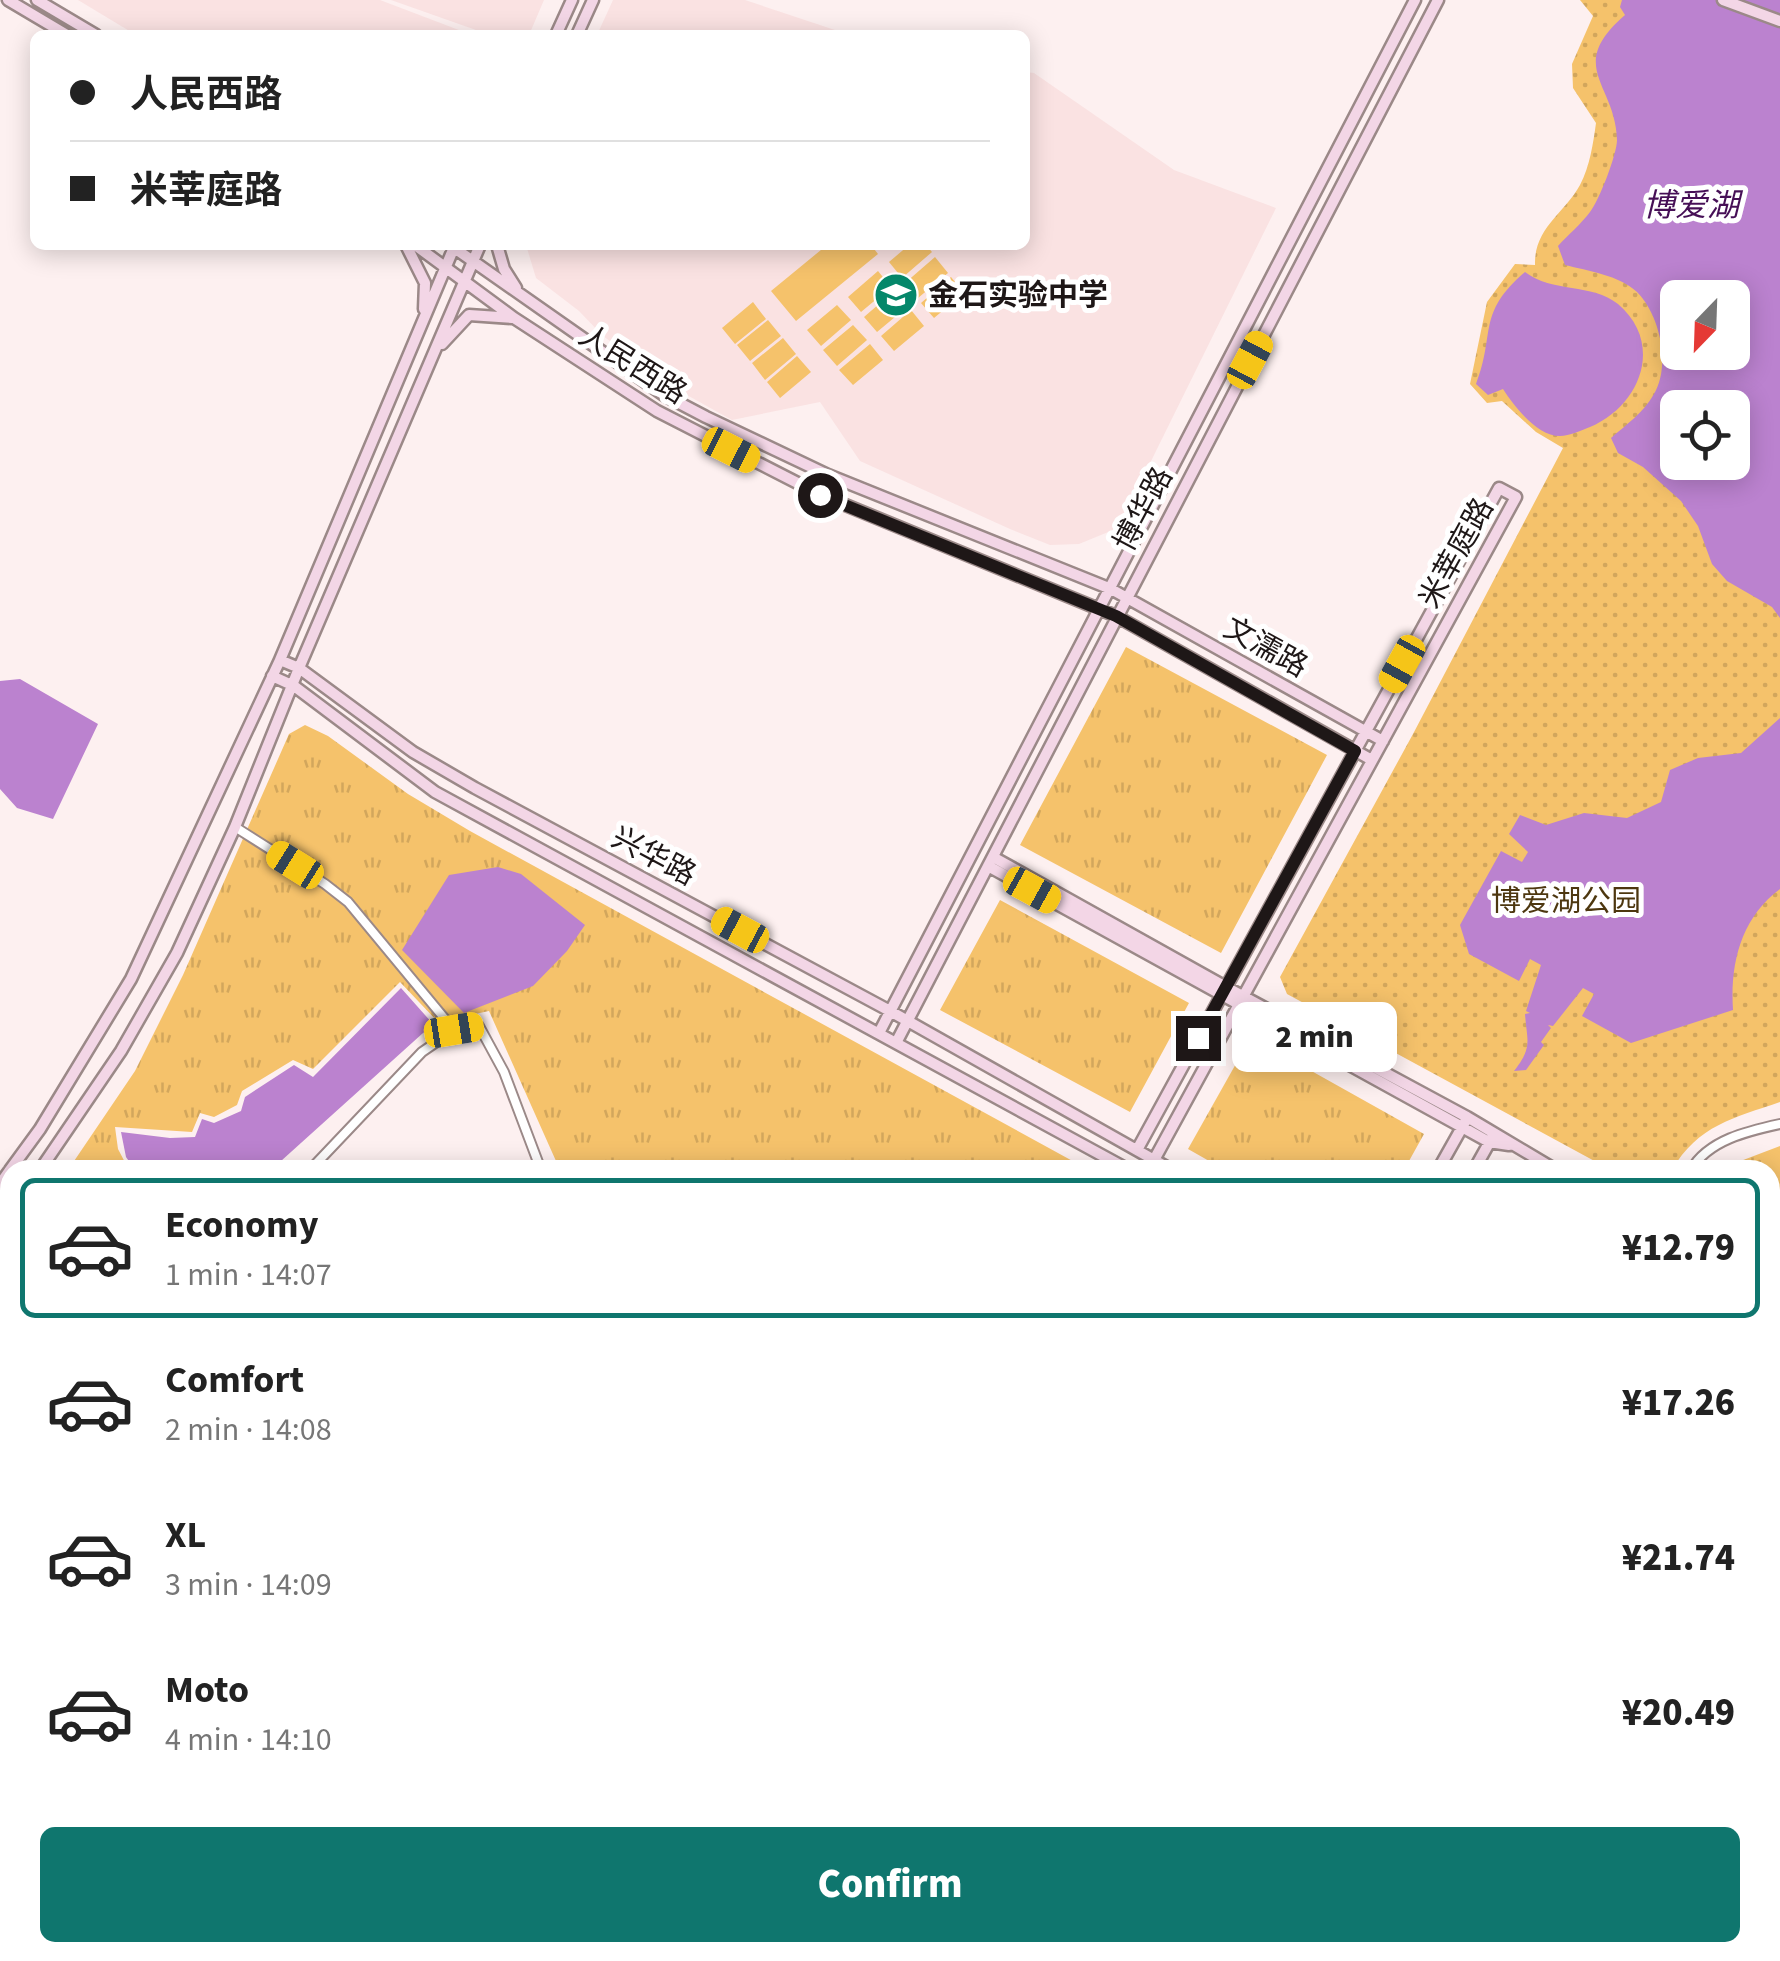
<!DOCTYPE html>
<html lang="en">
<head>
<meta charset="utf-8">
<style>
	:root { --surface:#fff; --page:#f2f2f2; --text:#222; --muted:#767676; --line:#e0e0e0; --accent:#0f766e }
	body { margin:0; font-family:"Source Sans 3","Noto Sans SC",sans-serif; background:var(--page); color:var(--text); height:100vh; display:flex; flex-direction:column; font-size:38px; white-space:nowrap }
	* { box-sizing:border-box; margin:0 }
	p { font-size:32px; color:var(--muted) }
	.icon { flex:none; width:55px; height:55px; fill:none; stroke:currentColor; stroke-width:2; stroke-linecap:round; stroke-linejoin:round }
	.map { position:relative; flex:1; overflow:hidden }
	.panel { position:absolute; left:0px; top:1160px; width:1780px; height:802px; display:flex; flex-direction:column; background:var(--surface); border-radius:30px 30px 0 0; box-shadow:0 5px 25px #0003 }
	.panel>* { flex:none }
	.top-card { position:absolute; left:30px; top:30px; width:1000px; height:220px; border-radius:15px; box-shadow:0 5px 25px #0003; display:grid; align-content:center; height:220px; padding:0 40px; background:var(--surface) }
	.needle { width:65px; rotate:203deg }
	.fabs { position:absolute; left:1660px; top:280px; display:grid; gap:20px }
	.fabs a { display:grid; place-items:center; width:90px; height:90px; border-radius:15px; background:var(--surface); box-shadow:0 5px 25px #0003; font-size:50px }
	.end { position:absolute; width:45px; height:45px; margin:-22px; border:12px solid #1e1717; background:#fff; box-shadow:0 0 0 5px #fff }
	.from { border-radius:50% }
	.bubble { position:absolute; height:70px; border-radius:15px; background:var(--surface); box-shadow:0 5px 25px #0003; font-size:32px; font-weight:800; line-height:70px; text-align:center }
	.car { position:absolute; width:30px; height:60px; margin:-30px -15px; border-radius:12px; box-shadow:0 0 8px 2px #0007; background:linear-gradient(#f5c518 24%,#345 0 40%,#f5c518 0 76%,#345 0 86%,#f5c518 0) }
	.top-card b { display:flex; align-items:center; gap:35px; height:95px; font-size:38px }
	.top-card b+b { border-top:2px solid var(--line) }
	.top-card i { width:25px; height:25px; background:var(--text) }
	ul { padding:18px 0 0; list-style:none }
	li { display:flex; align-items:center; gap:30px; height:140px; margin:0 20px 15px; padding:0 20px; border:5px solid transparent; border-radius:15px }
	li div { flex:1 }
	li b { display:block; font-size:38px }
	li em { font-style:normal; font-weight:800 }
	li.active { border-color:var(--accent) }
	li>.icon { width:90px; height:90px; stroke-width:1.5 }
	.button { display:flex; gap:20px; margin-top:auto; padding:20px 40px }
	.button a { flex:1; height:115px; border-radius:15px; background:var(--accent); color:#fff; font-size:40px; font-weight:800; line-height:115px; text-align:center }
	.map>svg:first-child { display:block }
</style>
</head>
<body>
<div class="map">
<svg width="1780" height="1961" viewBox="0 0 1780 1961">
	<defs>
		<pattern id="grass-tufts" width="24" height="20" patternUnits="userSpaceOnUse" patternTransform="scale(2.5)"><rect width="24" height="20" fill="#f5c26b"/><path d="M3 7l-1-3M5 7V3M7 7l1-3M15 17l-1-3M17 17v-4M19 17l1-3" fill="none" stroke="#d2a65c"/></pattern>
		<pattern id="park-dots" width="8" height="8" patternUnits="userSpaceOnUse" patternTransform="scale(2.5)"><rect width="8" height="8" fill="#f5c26b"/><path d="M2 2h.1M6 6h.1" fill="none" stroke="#d2a65c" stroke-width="1.8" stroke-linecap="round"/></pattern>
	</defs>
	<rect width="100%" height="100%" fill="#fdf0f0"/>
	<!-- built -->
	<path fill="#fae2e2" d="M78 0H380L472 35H136Z
		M391 0H544L529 35H490Z
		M613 0H745L850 35H597Z
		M1025 72 1034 73 1174 170 1276 208 1118 528 1079 544 1050 545 1010 529 860 461 820 402 732 420 676 389 603 336 579 311 536 278 526 245H1025Z
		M10 1547V1706L0 1697V1552Z"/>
	<!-- grass -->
	<path fill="url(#grass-tufts)" d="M1126 647 1327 755 1221 953 1020 845Z
		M305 725 328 736 408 794 470 831 1089 1170H560L489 1011 438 1022 400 982 313 1069 293 1060 242 1091 237 1105 214 1117 200 1113 192 1132 115 1127 118 1149 129 1170H68L135 1071 183 975 289 734Z
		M1000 900 1189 1003 1130 1112 940 1010Z
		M1251 1037 1424 1134 1404 1170H1225L1188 1149Z
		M1780 1146V1262L1770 1256V1170H1717Z
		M10 1268V1454L0 1456V1288Z
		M1770 1541 1780 1542V1961H1066L1071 1952H1770Z"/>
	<!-- park -->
	<path fill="url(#park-dots)" fill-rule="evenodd" d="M1580 0H1780V1102C1734 1118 1698 1125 1672 1170H1611L1287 994 1280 977 1413 734 1563 448 1536 432 1502 401 1487 403 1470 384 1487 302 1515 264 1535 265C1534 228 1564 214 1580 185 1590 166 1593 144 1596 123L1573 88 1572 64 1593 16ZM1678 298H1732V352H1678ZM1678 408H1732V462H1678Z"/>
	<!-- garden -->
	<path fill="#f5c26b" d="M827 245H871L878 254 796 321 771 291Z
		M909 245H926L932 252 902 278 889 262Z
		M935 257 948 273 918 298 905 283Z
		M878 271 891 287 861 312 848 297Z
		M951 277 964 293 934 318 921 303Z
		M894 291 907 307 877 332 864 317Z
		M753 302 766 319 735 344 722 328Z
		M837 305 851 320 821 346 807 330Z
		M911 310 924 326 894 351 881 336Z
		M768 320 781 336 750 361 737 345Z
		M853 325 867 340 837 366 823 350Z
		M783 338 796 354 765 380 752 363Z
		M870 344 883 360 853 385 839 370Z
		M797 356 811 372 780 398 767 382Z"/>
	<!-- water -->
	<path fill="#bb82cf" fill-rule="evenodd" d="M1622 0H1780V618L1772 607 1727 581 1712 564 1698 526 1681 501 1643 467 1618 453 1611 438C1626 425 1644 412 1654 394 1671 365 1660 315 1637 292 1619 275 1588 271 1565 265L1558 246C1568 235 1581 224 1590 212 1599 201 1617 154 1617 140 1616 84 1565 67 1625 15L1620 7ZM1678 298H1732V352H1678ZM1678 408H1732V462H1678Z
		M1525 272C1552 293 1592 283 1618 304 1665 344 1640 406 1590 427 1582 430 1569 436 1560 436 1537 436 1514 406 1503 389L1488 395 1476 384C1496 333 1476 314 1525 272Z
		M20 679 98 724 53 819 17 808 0 789V681Z
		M1780 718V889C1741 918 1730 963 1733 1010L1631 1043 1582 1016 1594 994 1583 988 1553 1026 1548 1025 1551 1028 1541 1042 1544 1045 1526 1070 1514 1071C1533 1047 1527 1041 1525 1014L1530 1013 1526 1011 1541 965 1530 959 1519 981 1469 954 1460 925 1501 851 1522 862 1528 852 1509 834 1520 815 1546 825 1584 813 1627 818 1661 802 1670 770 1698 758 1741 753Z
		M498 867 521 874 585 925 567 951 533 986 464 1013 402 950 449 875Z
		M401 988 433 1024 271 1170H135L126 1157 121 1132 170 1138 195 1137 202 1119 214 1123 241 1111 245 1097 294 1065 313 1077Z
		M1780 1876V1961H1740L1735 1953 1770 1952V1877Z"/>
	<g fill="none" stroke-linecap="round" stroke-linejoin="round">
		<defs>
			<path id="street" d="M235 827 325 884 348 902 454 1030
				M310 1170 422 1052 454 1030 479 1026 504 1072 541 1170
				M1691 1170C1708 1140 1748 1131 1780 1124
				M1770 1439 1780 1421
				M0 1538 10 1534
				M1770 1630 1780 1652
				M0 1856 10 1842
				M0 1890H10
				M310 1961 316 1952
				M469 1961 475 1952"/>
			<path id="secondary" d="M8 0 67 35
				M37 0 96 35
				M1723 0 1780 21
				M556 35 572 0
				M577 35 593 0
				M406 245 425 283 424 309
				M415 245 514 318 657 411 821 495 1116 616 1372 760
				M450 245 664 395 706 417 828 475 1111 589 1383 741
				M497 245 504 269 516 288
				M442 344 469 315 512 318
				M280 660 299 668 413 752 475 788 890 1011 1172 1170
				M272 676 294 686 435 792 1129 1170
				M993 857 1226 987 1467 1117 1556 1170
				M988 866 1462 1127 1489 1142 1509 1145
				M879 1033 1415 0
				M896 1043 1438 0
				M1137 1150 1499 488 1516 497 1154 1160
				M10 1170 40 1129 131 979 280 660 455 245
				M40 1170 121 1051 177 953 235 827 299 668 480 245
				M1438 1170 1465 1122
				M1474 1170 1493 1136
				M0 1184 10 1170
				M0 1228 10 1213
				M1770 1287 1780 1293
				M1770 1484 1780 1487
				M1770 1511 1780 1513
				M0 1714 10 1722
				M0 1798 10 1806
				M188 1952 198 1961
				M283 1952 293 1961
				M1006 1961 1011 1952
				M1044 1961 1049 1952"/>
			<path id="primary" d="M0 1742 10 1750
				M0 1769 10 1777
				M224 1952 233 1961
				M253 1952 263 1961"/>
		</defs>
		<!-- street casing -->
		<use href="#street" stroke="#9b8988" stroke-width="12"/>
		<!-- secondary casing -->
		<use href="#secondary" stroke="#9b8988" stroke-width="15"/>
		<!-- primary casing -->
		<use href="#primary" stroke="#d2d1d1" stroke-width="16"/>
		<!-- street -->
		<use href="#street" stroke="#fff" stroke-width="8"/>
		<!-- secondary -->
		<use href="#secondary" stroke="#f3d6e6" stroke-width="10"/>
		<!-- primary -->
		<use href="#primary" stroke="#e7adcd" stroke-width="11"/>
	</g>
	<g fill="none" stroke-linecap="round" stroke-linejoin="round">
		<!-- route -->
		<path stroke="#1e1717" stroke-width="12" d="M820 495 1116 616 1355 751 1198 1038"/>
	</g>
	<!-- icons -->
	<defs>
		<symbol id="school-disc" viewBox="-11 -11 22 22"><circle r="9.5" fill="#05876a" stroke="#fff"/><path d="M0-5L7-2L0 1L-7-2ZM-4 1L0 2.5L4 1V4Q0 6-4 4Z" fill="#fff"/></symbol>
	</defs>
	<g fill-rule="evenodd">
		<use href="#school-disc" x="871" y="270" width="50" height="50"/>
	</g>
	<g text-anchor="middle" stroke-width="10" stroke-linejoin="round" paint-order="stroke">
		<!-- poi labels -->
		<g font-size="30" font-weight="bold" fill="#1e1717" stroke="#fff" text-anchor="start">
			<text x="928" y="305">金石实验中学</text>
		</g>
		<!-- street labels -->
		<g font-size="30" fill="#1e1717" stroke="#fff">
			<text transform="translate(633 364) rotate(32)" y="10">人民西路</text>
			<text transform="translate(1143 509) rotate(-62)" y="10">博华路</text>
			<text transform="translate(1456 553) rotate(-61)" y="10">米莘庭路</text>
			<text transform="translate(1266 647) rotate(29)" y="10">文濡路</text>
			<text transform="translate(654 856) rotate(28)" y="10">兴华路</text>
		</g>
		<!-- park labels -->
		<g font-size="30" fill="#4d370f" stroke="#fff">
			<text x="1566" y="911">博爱湖公园</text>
		</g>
		<!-- water labels -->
		<g font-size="32" font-style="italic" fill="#460f56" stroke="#fff">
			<text x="1691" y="216">博爱湖</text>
		</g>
	</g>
</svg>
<div class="fabs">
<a><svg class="needle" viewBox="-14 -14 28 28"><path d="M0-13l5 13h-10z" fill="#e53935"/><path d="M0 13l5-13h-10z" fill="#767676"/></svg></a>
<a><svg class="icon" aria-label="locate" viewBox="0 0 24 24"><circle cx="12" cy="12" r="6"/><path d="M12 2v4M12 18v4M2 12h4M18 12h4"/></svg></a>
</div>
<i class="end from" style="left:820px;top:495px"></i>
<i class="end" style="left:1198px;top:1038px"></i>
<div class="bubble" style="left:1232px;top:1002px;width:165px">2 min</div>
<i class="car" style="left:1250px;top:360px;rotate:28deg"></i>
<i class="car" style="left:731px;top:450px;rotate:117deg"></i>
<i class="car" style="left:1402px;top:664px;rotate:209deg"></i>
<i class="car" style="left:295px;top:865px;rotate:302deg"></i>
<i class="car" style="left:1032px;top:890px;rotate:119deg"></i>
<i class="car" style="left:740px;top:930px;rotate:298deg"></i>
<i class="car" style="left:454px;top:1030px;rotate:81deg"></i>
<div class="top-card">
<b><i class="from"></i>人民西路</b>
<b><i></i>米莘庭路</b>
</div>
<section class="panel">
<ul>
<li class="active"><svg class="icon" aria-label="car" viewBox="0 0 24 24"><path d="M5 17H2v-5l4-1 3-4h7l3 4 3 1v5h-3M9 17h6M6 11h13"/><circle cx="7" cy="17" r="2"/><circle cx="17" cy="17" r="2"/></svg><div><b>Economy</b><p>1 min · 14:07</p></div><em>¥12.79</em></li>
<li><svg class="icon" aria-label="car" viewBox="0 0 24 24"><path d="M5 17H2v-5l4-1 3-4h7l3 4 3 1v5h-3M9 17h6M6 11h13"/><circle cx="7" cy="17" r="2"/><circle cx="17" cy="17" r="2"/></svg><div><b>Comfort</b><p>2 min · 14:08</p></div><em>¥17.26</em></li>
<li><svg class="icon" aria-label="car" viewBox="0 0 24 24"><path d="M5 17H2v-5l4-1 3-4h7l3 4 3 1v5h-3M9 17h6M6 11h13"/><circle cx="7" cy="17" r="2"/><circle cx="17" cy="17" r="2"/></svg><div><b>XL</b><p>3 min · 14:09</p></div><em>¥21.74</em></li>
<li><svg class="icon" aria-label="car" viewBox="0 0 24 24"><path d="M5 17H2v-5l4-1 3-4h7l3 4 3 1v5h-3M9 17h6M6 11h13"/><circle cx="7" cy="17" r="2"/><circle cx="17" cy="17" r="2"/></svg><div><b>Moto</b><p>4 min · 14:10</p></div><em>¥20.49</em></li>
</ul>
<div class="button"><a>Confirm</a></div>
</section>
</div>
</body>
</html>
